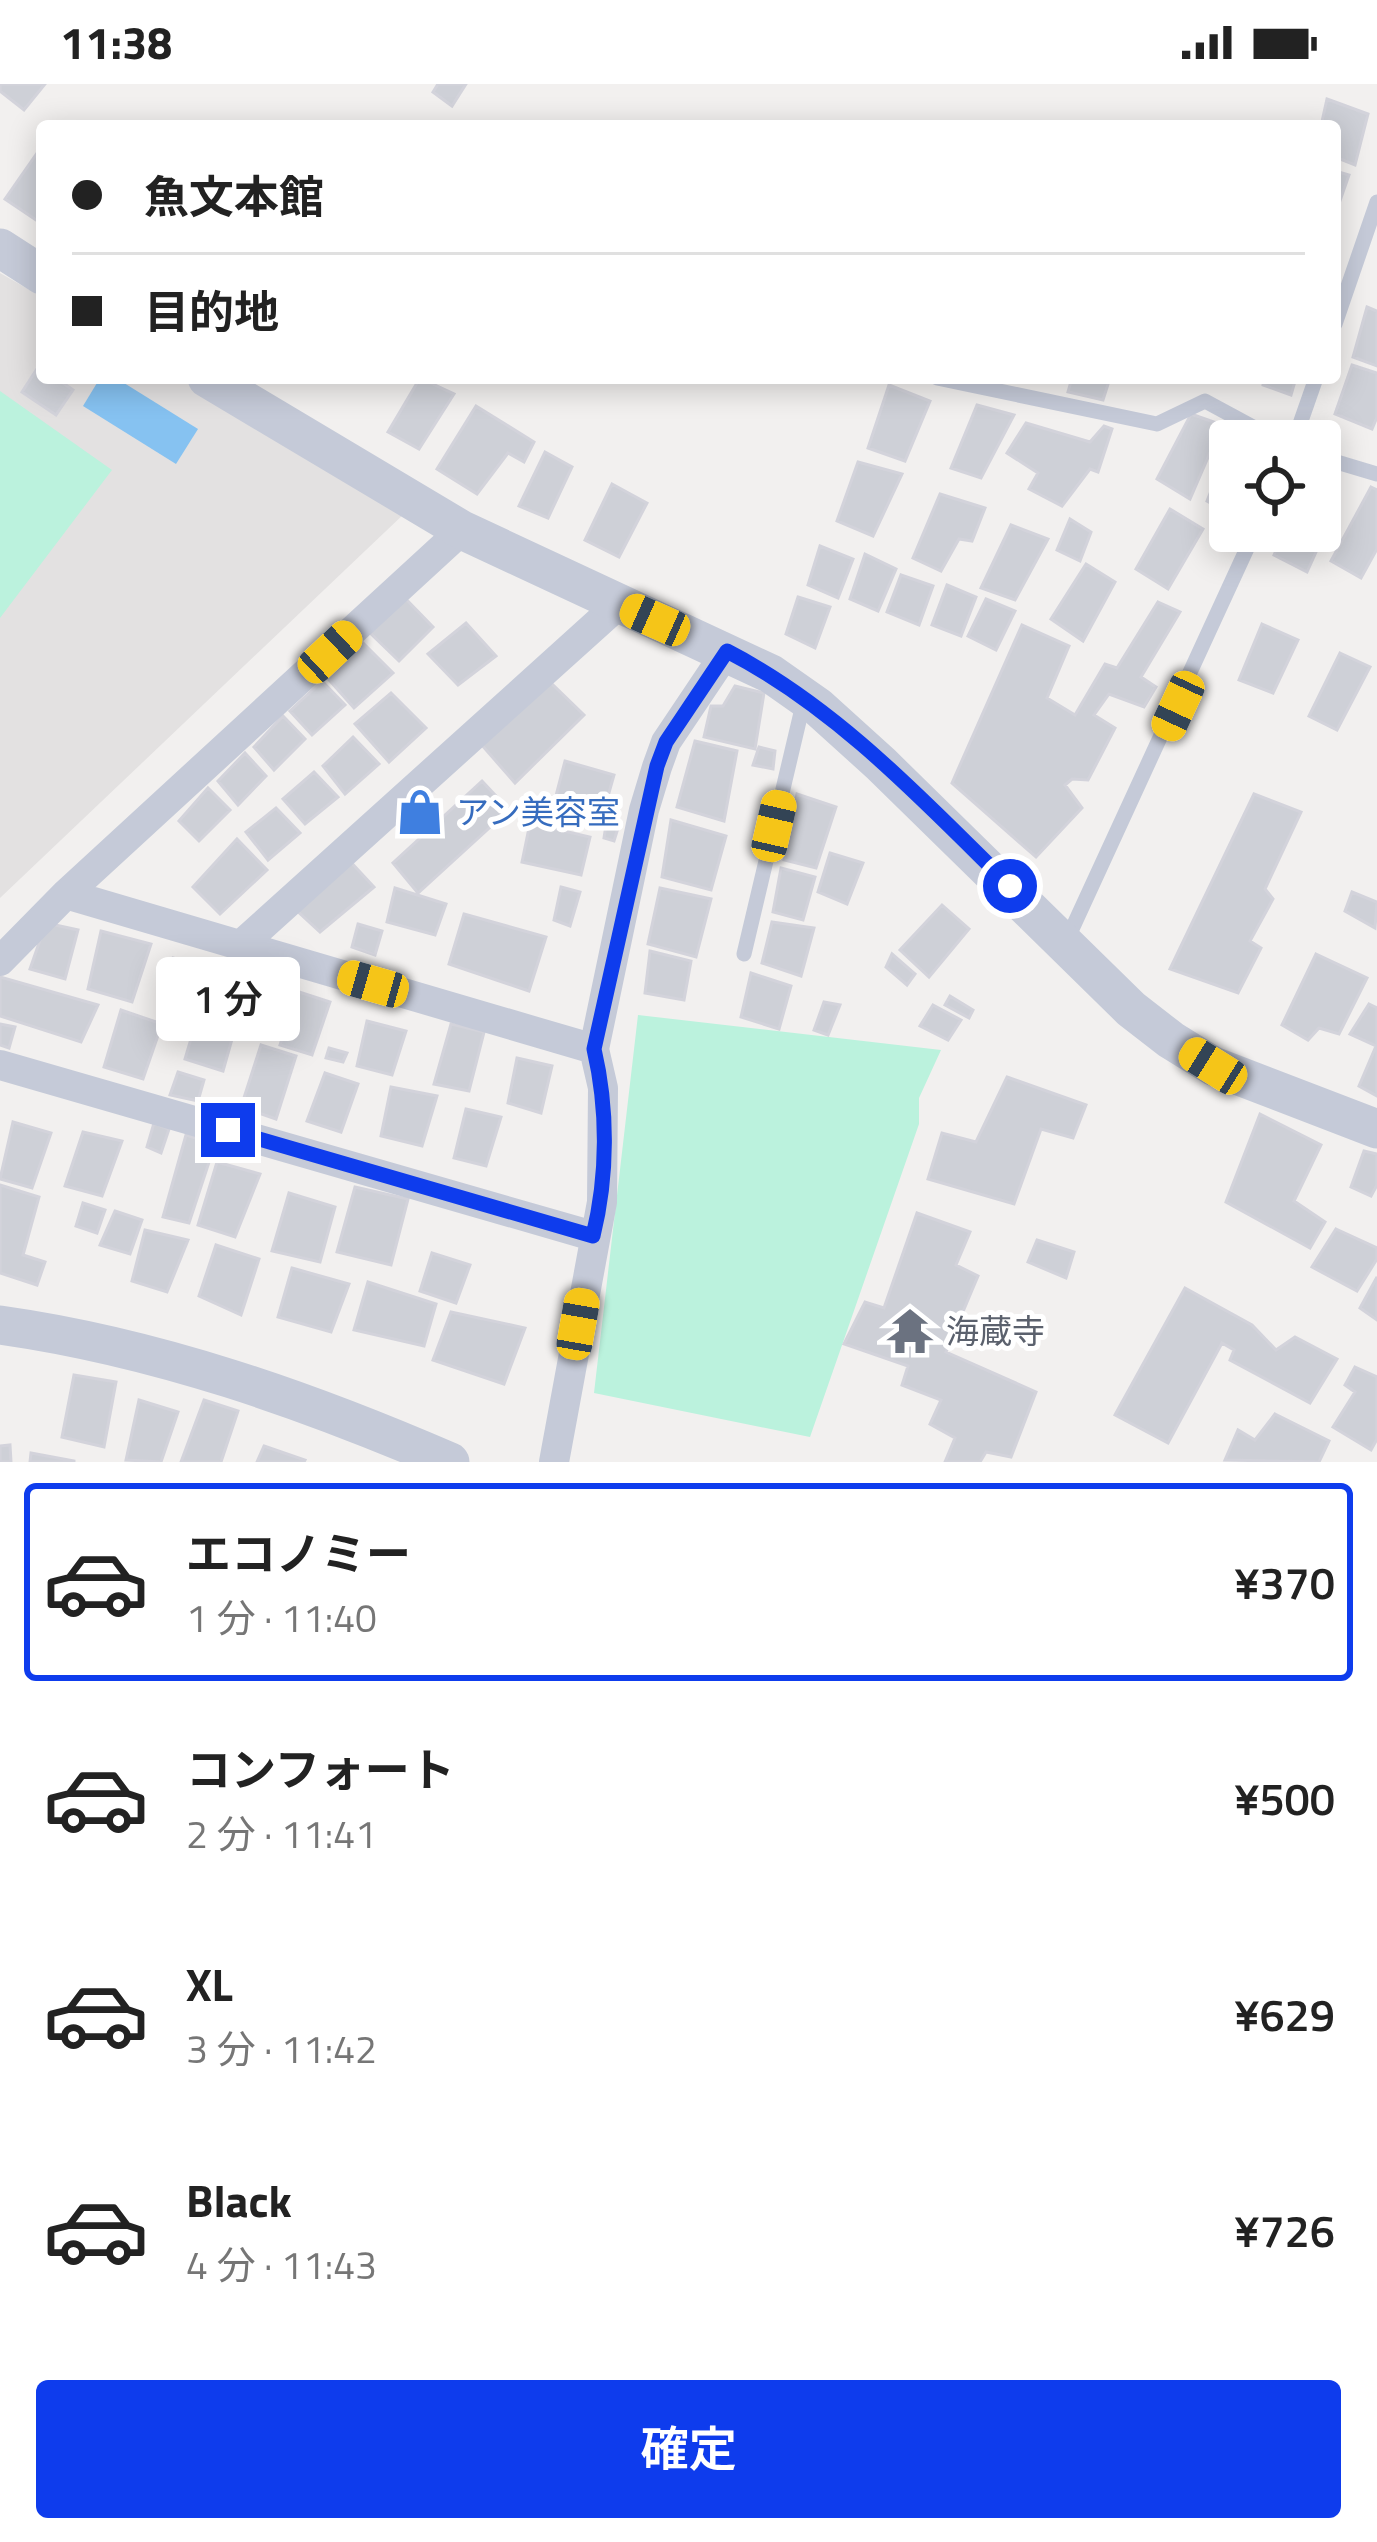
<!DOCTYPE html>
<html lang="ja">
<head>
<meta charset="utf-8">
<style>
	:root { --surface:#fff; --page:#f2f2f2; --text:#222; --muted:#767676; --line:#e0e0e0; --accent:#0e3ced }
	body { margin:0; font-family:"Titillium Web","Noto Sans JP",sans-serif; background:var(--page); color:var(--text); height:100vh; display:flex; flex-direction:column; font-size:45px; white-space:nowrap }
	* { box-sizing:border-box; margin:0 }
	p { font-size:39px; color:var(--muted) }
	.icon { flex:none; width:66px; height:66px; fill:none; stroke:currentColor; stroke-width:2; stroke-linecap:round; stroke-linejoin:round }
	.map { position:relative; height:1378px; overflow:hidden }
	.sheet { display:flex; flex-direction:column; background:var(--surface); flex:1 }
	.sheet>* { flex:none }
	.top-card { position:absolute; left:36px; top:36px; width:1305px; height:264px; border-radius:12px; box-shadow:0 6px 30px #0003; display:grid; align-content:center; height:264px; padding:0 36px; background:var(--surface) }
	.buttons { position:absolute; left:1209px; top:336px; display:grid; gap:24px }
	.buttons a { display:grid; place-items:center; width:132px; height:132px; border-radius:12px; background:var(--surface); box-shadow:0 6px 30px #0003; font-size:60px }
	.end { position:absolute; width:54px; height:54px; margin:-27px; border:15px solid #0e3ced; background:#fff; box-shadow:0 0 0 6px #fff }
	.from { border-radius:50% }
	.bubble { position:absolute; height:84px; border-radius:12px; background:var(--surface); box-shadow:0 6px 30px #0003; font-size:39px; font-weight:600; line-height:84px; text-align:center }
	.car { position:absolute; width:36px; height:72px; margin:-36px -18px; border-radius:15px; box-shadow:0 0 9px 3px #0007; background:linear-gradient(#f5c518 24%,#345 0 40%,#f5c518 0 76%,#345 0 86%,#f5c518 0) }
	.top-card b { display:flex; align-items:center; gap:42px; height:114px; font-size:45px }
	.top-card b+b { border-top:3px solid var(--line) }
	.top-card i { width:30px; height:30px; background:var(--text) }
	ul { padding:21px 0 0; list-style:none }
	li { display:flex; align-items:center; gap:36px; height:198px; margin:0 24px 18px; padding:0 12px; border:6px solid transparent; border-radius:12px }
	li div { flex:1 }
	li b { display:block; font-size:45px }
	li em { font-style:normal; font-weight:600 }
	li.current { border-color:var(--accent) }
	li>.icon { width:108px; height:108px; stroke-width:1.5 }
	.primary-button { display:flex; gap:24px; margin-top:auto; padding:24px 36px }
	.primary-button a { flex:1; height:138px; border-radius:12px; background:var(--accent); color:#fff; font-size:48px; font-weight:600; line-height:138px; text-align:center }
	.status { display:flex; justify-content:space-between; align-items:center; height:84px; padding:0 60px; background:var(--surface); direction:ltr }
	.status svg { height:33px; fill:currentColor }
	.map>svg:first-child { display:block }
</style>
</head>
<body>
<div class="status"><b>11:38</b><svg viewBox="0 0 49 12"><path d="M0 12V9h3v3zM5 12V6h3v6zM10 12V3h3v9zM15 12V0h3v12zM26 1h20v11H26zM47 4h2v5h-2z"/></svg></div>
<div class="map">
<svg width="1377" height="1378" viewBox="0 0 1377 1378">
	<rect width="100%" height="100%" fill="#f2f0ef"/>
	<!-- education -->
	<path fill="#e3e1e1" d="M0 189 42 213V294H179L406 428 0 814Z"/>
	<!-- green -->
	<path fill="#bbf2dd" d="M0 307 112 386 0 534Z
		M638 931 941 966 919 1014V1040L810 1353 594 1309Z"/>
	<!-- water -->
	<path fill="#86c2f1" d="M100 294H116L198 345 176 380 83 322Z"/>
	<!-- building -->
	<path fill="#ced0d7" stroke="#d3d3db" stroke-width="3" d="M0 0H45L24 26 0 7Z
		M438 0H466L452 22 433 8Z
		M1327 15 1368 30 1355 81 1335 73V42H1321Z
		M42 62V140L5 115Z
		M1335 87 1349 91 1335 131Z
		M1367 223 1377 227V282L1353 273Z
		M42 277V294H56L73 306 56 331 22 308Z
		M1352 281 1377 289V333L1372 345 1335 330Z
		M420 294 454 310 419 365 388 348Z
		M1072 294H1110L1103 316 1068 308Z
		M1264 294H1296L1291 311 1263 301Z
		M889 301 930 317 905 377 868 364Z
		M977 321 1014 331 981 394 951 384Z
		M476 322 534 358 524 378 508 369 477 410 437 385Z
		M1191 330 1222 341 1190 415 1157 395Z
		M1026 339 1090 358 1104 342 1112 345 1098 388 1090 385 1062 422 1029 405 1038 389 1007 369Z
		M1230 359V430L1207 417Z
		M545 368 572 383 548 434 519 422Z
		M858 378 902 390 873 452 837 437Z
		M612 400 647 419 619 473 585 456Z
		M1371 403 1377 406V465L1361 494 1331 477Z
		M940 410 985 424 972 457 959 455 941 487 913 474Z
		M1320 420 1335 426 1307 488 1274 471 1285 447H1320Z
		M1170 425 1203 445 1168 505 1136 485Z
		M1070 435 1091 448 1080 477 1057 466Z
		M1011 441 1048 455 1015 516 981 504Z
		M820 462 853 475 838 514 808 501Z
		M865 470 896 485 878 527 850 515Z
		M1086 480 1115 498 1083 557 1051 535Z
		M901 491 933 502 919 541 887 528Z
		M947 501 976 513 961 552 932 541Z
		M402 511 433 543 399 577 367 546Z
		M798 513 830 523 815 564 786 550Z
		M986 515 1015 527 996 566 968 552Z
		M1158 518 1180 528 1141 593 1156 603 1144 623 1109 610 1094 631 1115 644 1088 696 1072 695 1065 701 1082 724 1036 773 952 699 1022 541 1069 562 1047 614 1075 631 1105 580 1117 584Z
		M466 539 496 572 458 601 428 570Z
		M1262 540 1298 556 1273 609 1239 596Z
		M359 555 393 589 354 624 323 589Z
		M1340 569 1370 583 1337 646 1309 632Z
		M322 597 345 621 312 651 290 627Z
		M549 597 584 631 515 699 480 659Z
		M735 602 764 609 755 665 704 653 711 622H723Z
		M391 609 426 644 389 678 355 640Z
		M283 632 305 655 274 686 254 663Z
		M353 653 379 680 345 710 323 682Z
		M695 657 737 667 724 737 677 723Z
		M759 663 775 667 773 685 753 681Z
		M245 669 266 692 238 721 218 697Z
		M565 677 614 691 599 744 551 731Z
		M314 688 338 713 305 740 283 715Z
		M482 697 509 726 418 809 393 779Z
		M208 704 230 726 199 757 179 737Z
		M797 710 836 723 816 784 784 776Z
		M1254 710 1301 728 1265 805 1273 815 1250 857 1261 864 1238 909 1170 885Z
		M276 724 300 749 268 776 246 748Z
		M671 736 726 752 711 806 662 793Z
		M530 739 590 753 581 791 522 778Z
		M606 741 618 744 614 757 604 754Z
		M237 755 267 786 220 830 193 803Z
		M830 769 863 779 847 820 818 808Z
		M347 774 374 803 320 848 295 825Z
		M781 784 815 793 803 836 773 828Z
		M561 803 580 808 570 842 554 836Z
		M395 804 446 820 435 851 387 838Z
		M660 804 711 815 696 873 648 860Z
		M1352 808 1377 818 1375 844 1345 827Z
		M942 821 969 845 929 893 900 866Z
		M464 830 546 853 529 907 449 880Z
		M772 838 814 844 801 892 762 879Z
		M46 839 78 846 65 895 30 885Z
		M358 840 382 847 375 871 352 863Z
		M101 847 151 860 132 918 88 905Z
		M650 867 691 877 684 916 645 909Z
		M892 870 915 890 907 901 886 883Z
		M1316 870 1367 894 1339 950 1319 944 1308 956 1282 941Z
		M173 874 216 885 199 930 160 915Z
		M240 884 274 896 259 945 220 932Z
		M751 889 791 902 779 945 741 933Z
		M0 893 98 921 81 958 0 932Z
		M296 907 330 918 312 971 280 961Z
		M950 912 973 926 969 934 945 921Z
		M824 918 840 921 828 951 814 946Z
		M1369 920 1377 924V1012L1359 1002 1376 962 1350 950Z
		M933 921 961 936 948 956 920 942Z
		M121 926 162 940 143 995 104 983Z
		M367 937 406 947 392 991 357 982Z
		M196 938 234 948 223 987 185 975Z
		M0 940 15 943 9 964 0 961Z
		M451 940 484 948 469 1007 434 1000Z
		M261 961 296 972 276 1035 241 1023Z
		M329 964 347 969 343 978 326 974Z
		M517 974 552 982 541 1029 508 1019Z
		M178 988 204 996 198 1017 170 1011Z
		M325 989 358 1000 341 1048 307 1037Z
		M1007 993 1086 1021 1073 1054 1041 1045 1014 1120 928 1095 942 1049 976 1058Z
		M391 1003 437 1012 422 1062 381 1052Z
		M466 1025 501 1033 486 1082 454 1074Z
		M1260 1030 1321 1061 1294 1117 1325 1138 1310 1164 1226 1118Z
		M13 1038 51 1049 32 1104 0 1095Z
		M154 1039 169 1045 161 1069 147 1063Z
		M83 1048 122 1057 102 1112 65 1102Z
		M186 1051 215 1060 189 1139 163 1133Z
		M1364 1067 1377 1070V1101L1371 1112 1351 1103Z
		M217 1078 260 1090 235 1153 198 1141Z
		M0 1101 39 1113 23 1171 45 1178 37 1201 0 1189Z
		M355 1103 408 1115 391 1181 337 1168Z
		M289 1109 335 1123 320 1178 272 1167Z
		M83 1119 105 1126 97 1149 76 1142Z
		M115 1127 142 1136 130 1170 100 1161Z
		M917 1129 970 1148 956 1181 978 1192 946 1268 1036 1308 1011 1373 986 1368 980 1378H945L955 1354 930 1340 941 1316 902 1301 908 1282 844 1260 865 1218 884 1224Z
		M1336 1145 1377 1164V1175L1357 1207 1312 1183Z
		M145 1146 188 1156 167 1208 132 1197Z
		M1037 1156 1074 1168 1066 1194 1028 1178Z
		M216 1161 259 1175 241 1231 199 1212Z
		M432 1169 470 1181 456 1219 420 1207Z
		M292 1184 349 1200 331 1248 278 1233Z
		M1377 1193V1236L1360 1224Z
		M368 1198 436 1220 424 1262 354 1246Z
		M1185 1204 1252 1241 1276 1266 1295 1253 1337 1275 1310 1319 1230 1276 1234 1266 1222 1259 1168 1359 1115 1331Z
		M451 1228 525 1244 504 1300 433 1276Z
		M1355 1283 1377 1293V1355L1371 1366 1333 1343 1355 1308 1345 1301Z
		M74 1291 116 1298 104 1363 62 1353Z
		M139 1316 178 1328 161 1378 126 1376Z
		M204 1316 238 1327 221 1378H181Z
		M1275 1330 1329 1357 1319 1378 1225 1376 1238 1346 1255 1356Z
		M10 1361 11 1378H0V1362Z
		M264 1362 305 1376 304 1378H257Z
		M31 1369 74 1377V1378H30Z"/>
	<g fill="none" stroke-linecap="round" stroke-linejoin="round">
		<!-- service -->
		<path stroke="#c5cad8" stroke-width="15" d="M1335 240 1377 118
			M937 294 1157 340 1205 317 1279 357
			M1294 357 1316 294
			M1320 373 1377 390
			M1066 858 1255 447
			M744 870 804 616"/>
		<!-- minor -->
		<path stroke="#c5cad8" stroke-width="30" d="M66 810 594 965
			M241 861 619 520
			M0 877 66 810 462 446
			M0 981 593 1152
			M554 1378 602 1118 603 1004 594 965 644 726 657 683 666 658 727 567"/>
		<!-- tertiary -->
		<path stroke="#c5cad8" stroke-width="39" d="M0 164 42 191
			M207 294 462 446 771 590 818 623 881 680 1131 925 1171 956 1213 982 1377 1045
			M0 1241C156 1263 307 1316 450 1378"/>
	</g>
	<g fill="none" stroke-linecap="round" stroke-linejoin="round">
		<!-- route -->
		<path stroke="#0e3ced" stroke-width="15" d="M228 1046 593 1152C608 1091 608 1025 594 965L657 682 666 658 727 567C836 623 923 716 1010 802"/>
	</g>
	<!-- icons -->
	<defs>
		<symbol id="shop-bare" viewBox="-9 -9 18 18"><path d="M-5-2.5h2.3a2.7 3.5 0 0 1 5.4 0H5L5.5 6h-11ZM-1.5-2.5h3a1.5 2.3 0 0 0-3 0Z" fill="#3f7fe0" stroke="#fff" stroke-width="2.5" paint-order="stroke"/></symbol>
		<symbol id="temple-bare" viewBox="-9 -9 18 18"><path d="M0-6L5-2H3V0L6.5 2.5H4V6H1.5V3h-3V6H-4V2.5H-6.5L-3 0V-2H-5Z" fill="#6b7280" stroke="#fff" stroke-width="2.5" paint-order="stroke"/></symbol>
	</defs>
	<g fill-rule="evenodd">
		<use href="#shop-bare" x="387" y="695" width="66" height="66"/>
		<use href="#temple-bare" x="877" y="1214" width="66" height="66"/>
	</g>
	<g text-anchor="middle" stroke-width="10" stroke-linejoin="round" paint-order="stroke">
		<!-- shop labels -->
		<g font-size="33" fill="#366cbe" stroke="#fff" text-anchor="start">
			<text x="456" y="740">アン美容室</text>
		</g>
		<!-- worship labels -->
		<g font-size="33" fill="#5b616d" stroke="#fff" text-anchor="start">
			<text x="946" y="1259">海蔵寺</text>
		</g>
	</g>
</svg>
<div class="buttons">
<a><svg class="icon" aria-label="locate" viewBox="0 0 24 24"><circle cx="12" cy="12" r="6"/><path d="M12 2v4M12 18v4M2 12h4M18 12h4"/></svg></a>
</div>
<i class="end from" style="left:1010px;top:802px"></i>
<i class="end" style="left:228px;top:1046px"></i>
<div class="bubble" style="left:156px;top:873px;width:144px">1 分</div>
<i class="car" style="left:655px;top:536px;rotate:294deg"></i>
<i class="car" style="left:330px;top:568px;rotate:47deg"></i>
<i class="car" style="left:1178px;top:622px;rotate:205deg"></i>
<i class="car" style="left:774px;top:742px;rotate:13deg"></i>
<i class="car" style="left:373px;top:900px;rotate:286deg"></i>
<i class="car" style="left:1213px;top:982px;rotate:302deg"></i>
<i class="car" style="left:578px;top:1240px;rotate:10deg"></i>
<div class="top-card">
<b><i class="from"></i>魚文本館</b>
<b><i></i>目的地</b>
</div>
</div>
<section class="sheet">
<ul>
<li class="current"><svg class="icon" aria-label="car" viewBox="0 0 24 24"><path d="M5 17H2v-5l4-1 3-4h7l3 4 3 1v5h-3M9 17h6M6 11h13"/><circle cx="7" cy="17" r="2"/><circle cx="17" cy="17" r="2"/></svg><div><b>エコノミー</b><p>1 分 · 11:40</p></div><em>¥370</em></li>
<li><svg class="icon" aria-label="car" viewBox="0 0 24 24"><path d="M5 17H2v-5l4-1 3-4h7l3 4 3 1v5h-3M9 17h6M6 11h13"/><circle cx="7" cy="17" r="2"/><circle cx="17" cy="17" r="2"/></svg><div><b>コンフォート</b><p>2 分 · 11:41</p></div><em>¥500</em></li>
<li><svg class="icon" aria-label="car" viewBox="0 0 24 24"><path d="M5 17H2v-5l4-1 3-4h7l3 4 3 1v5h-3M9 17h6M6 11h13"/><circle cx="7" cy="17" r="2"/><circle cx="17" cy="17" r="2"/></svg><div><b>XL</b><p>3 分 · 11:42</p></div><em>¥629</em></li>
<li><svg class="icon" aria-label="car" viewBox="0 0 24 24"><path d="M5 17H2v-5l4-1 3-4h7l3 4 3 1v5h-3M9 17h6M6 11h13"/><circle cx="7" cy="17" r="2"/><circle cx="17" cy="17" r="2"/></svg><div><b>Black</b><p>4 分 · 11:43</p></div><em>¥726</em></li>
</ul>
<div class="primary-button"><a>確定</a></div>
</section>
</body>
</html>
